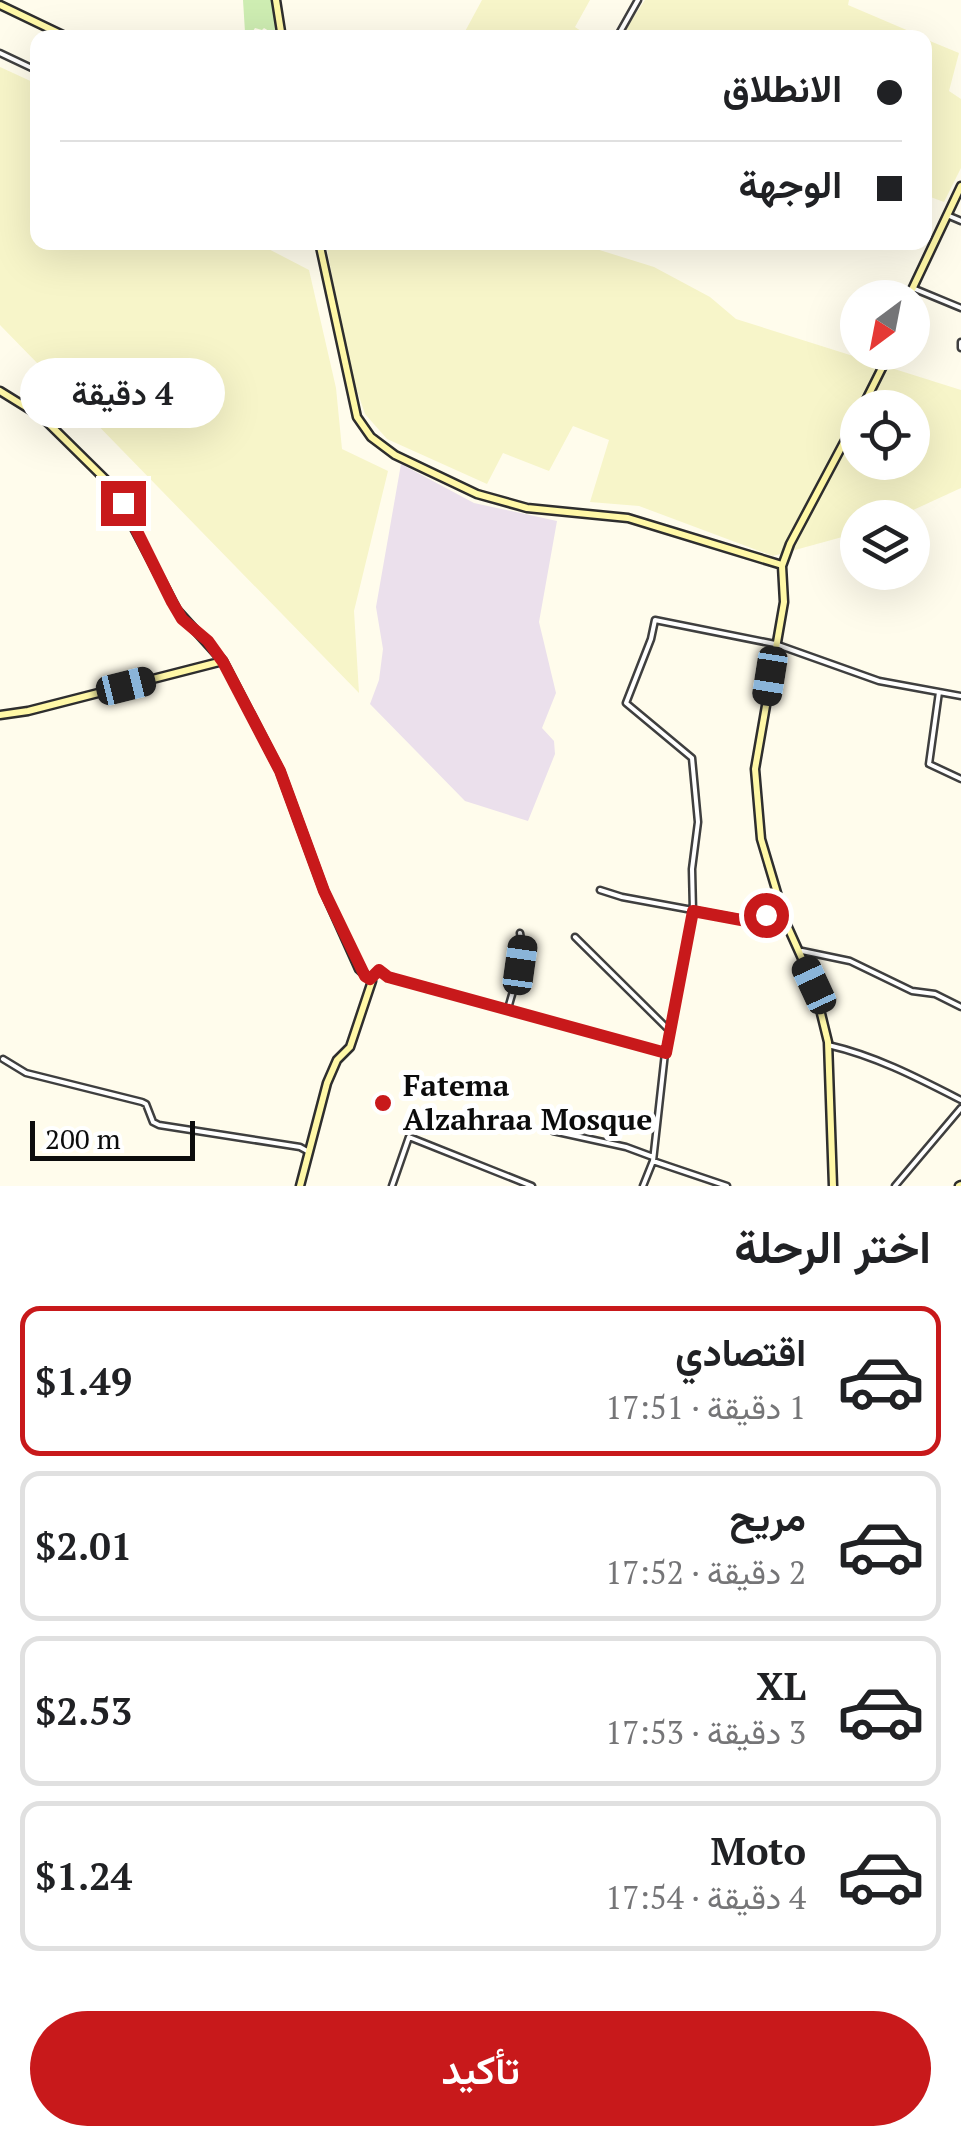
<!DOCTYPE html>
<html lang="ar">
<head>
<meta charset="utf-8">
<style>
	:root { --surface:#fff; --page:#f2f2f2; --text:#202124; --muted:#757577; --line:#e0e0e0; --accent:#c8191b }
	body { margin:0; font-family:"PT Serif",Vazirmatn,serif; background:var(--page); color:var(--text); direction:rtl; height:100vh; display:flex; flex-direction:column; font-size:38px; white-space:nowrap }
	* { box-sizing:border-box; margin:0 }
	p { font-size:32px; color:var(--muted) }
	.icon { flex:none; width:55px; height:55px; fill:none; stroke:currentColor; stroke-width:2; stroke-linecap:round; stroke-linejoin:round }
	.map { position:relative; height:1186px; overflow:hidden; direction:ltr }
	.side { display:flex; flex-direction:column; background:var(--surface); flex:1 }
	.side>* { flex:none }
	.guide { position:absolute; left:30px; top:30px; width:902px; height:220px; border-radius:20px; box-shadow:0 10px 40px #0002; direction:rtl; display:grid; align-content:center; height:220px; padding:0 30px; background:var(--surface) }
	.needle { width:65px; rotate:212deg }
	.controls { position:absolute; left:840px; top:280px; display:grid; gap:20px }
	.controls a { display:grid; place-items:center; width:90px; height:90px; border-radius:50%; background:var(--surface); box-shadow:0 10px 40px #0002; font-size:50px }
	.scale { position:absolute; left:30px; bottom:25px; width:165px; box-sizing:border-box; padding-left:10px; border:5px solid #0c0c0c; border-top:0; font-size:28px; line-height:35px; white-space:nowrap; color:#0c0c0c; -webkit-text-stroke:8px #fff; paint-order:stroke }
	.end { position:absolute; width:45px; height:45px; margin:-22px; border:12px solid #c8191b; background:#fff; box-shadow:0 0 0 5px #fff }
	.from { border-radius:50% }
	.bubble { position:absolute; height:70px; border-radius:35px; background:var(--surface); box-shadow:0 10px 40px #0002; font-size:32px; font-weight:600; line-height:70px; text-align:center; direction:rtl }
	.car { position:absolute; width:30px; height:60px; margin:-30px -15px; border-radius:12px; box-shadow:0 0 8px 2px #0007; background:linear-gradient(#222 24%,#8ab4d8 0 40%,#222 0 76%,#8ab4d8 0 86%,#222 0) }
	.guide b { display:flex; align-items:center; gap:35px; height:95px; font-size:38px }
	.guide b+b { border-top:2px solid var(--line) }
	.guide i { width:25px; height:25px; background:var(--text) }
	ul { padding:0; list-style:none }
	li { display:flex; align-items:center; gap:30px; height:150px; margin:0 20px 15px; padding:0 10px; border:5px solid var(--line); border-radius:20px }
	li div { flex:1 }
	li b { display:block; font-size:38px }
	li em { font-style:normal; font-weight:600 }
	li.active { border-color:var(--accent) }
	li>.icon { width:90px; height:90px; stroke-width:1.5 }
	h2 { padding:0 30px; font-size:45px; line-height:120px }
	.cta { display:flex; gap:20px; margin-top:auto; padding:20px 30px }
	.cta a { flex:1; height:115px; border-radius:60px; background:var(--accent); color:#fff; font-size:40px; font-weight:600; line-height:115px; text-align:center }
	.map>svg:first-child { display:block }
</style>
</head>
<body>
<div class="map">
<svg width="961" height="1186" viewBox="0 0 961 1186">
	<rect width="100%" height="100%" fill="#fffcec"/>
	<!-- industrial -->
	<path fill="#ebe0ec" d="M401 464 474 503 557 521 539 622 556 693 542 728 554 741 555 754 528 821 465 801 370 704 379 680 383 649 376 607Z"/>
	<!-- farmland -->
	<path fill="#f7f5c9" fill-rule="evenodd" d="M482 0H590L575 27 590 37H462Z
		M645 0H849L848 5 923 37H620Z
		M925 39 959 53 949 91 961 99V168L944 202 925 195Z
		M0 67 37 84 38 242 257 243 309 270 336 388 342 449 388 471 354 611 359 693 0 325Z
		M326 243H577L654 267 710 297 736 319 961 390V488L898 517 858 518 857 533 773 556 639 506 590 502 609 440 573 426 549 471 503 453 487 484 387 439 365 414 348 364ZM858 408H912V462H858Z"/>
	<!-- green -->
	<path fill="#ceedb2" d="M243 0H273L279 37 264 28 262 30 255 28 251 34 245 32Z"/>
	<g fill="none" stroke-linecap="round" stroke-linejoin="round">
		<defs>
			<path id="street" d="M620 32 638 0
				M0 53 38 71
				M947 215 961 221
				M915 289 961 308
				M961 342V348
				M939 692 929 764 961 779
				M600 890 622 897 752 921 782 911
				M575 937 669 1030
				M802 951 850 961 912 991 935 994 961 1007
				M370 979 379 970 388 977 665 1053 653 1161 643 1186
				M508 1009C514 985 526 958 520 933
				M828 1045C876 1056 918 1078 961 1100
				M665 1053 693 911 692 869 698 822 692 758 626 703 651 639 655 620 775 644 879 681 961 696
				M3 1059 26 1073 142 1102 146 1104 153 1122 159 1125 300 1147 309 1152
				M553 1131 626 1147 653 1157
				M653 1161 727 1186
				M392 1186 409 1137 532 1186
				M895 1186 961 1108"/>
			<path id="secondary" d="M276 0 282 38
				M0 5 69 38
				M319 242 357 417 371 437 395 455 477 494 527 508 628 518 782 565
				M908 298 961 186
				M0 391 42 417 112 486 177 610 223 661 280 771 324 891 359 969 372 981 350 1047 337 1060 327 1083 300 1186
				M862 408 890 352
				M0 715 28 711 223 661
				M833 1186 828 1042 814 985 786 923 761 839 755 769 784 602 782 566 790 544 858 416
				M959 1186 961 1185"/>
		</defs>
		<!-- street casing -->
		<use href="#street" stroke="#3f3f3f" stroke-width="9"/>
		<!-- secondary casing -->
		<use href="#secondary" stroke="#2e2e2e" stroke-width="11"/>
		<!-- street -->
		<use href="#street" stroke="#fff" stroke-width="4"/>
		<!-- secondary -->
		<use href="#secondary" stroke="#fff8a7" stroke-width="6"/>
	</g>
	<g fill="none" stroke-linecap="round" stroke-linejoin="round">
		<!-- route -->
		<path stroke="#c8191b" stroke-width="12" d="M123 503 172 602 182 619 208 641 223 662 280 771 324 891 365 976 370 979 379 970 388 977 666 1053 693 911 752 922 766 915"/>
	</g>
	<!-- markers -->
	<circle fill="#c8191b" stroke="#fff" stroke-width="4" cx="383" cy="1103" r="10"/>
	<g text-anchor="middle" stroke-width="10" stroke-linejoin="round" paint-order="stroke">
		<!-- poi labels -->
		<g font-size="30" font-weight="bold" fill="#0c0c0c" stroke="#fff" text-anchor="start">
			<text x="403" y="1096">Fatema<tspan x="403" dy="34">Alzahraa Mosque</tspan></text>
		</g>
	</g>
</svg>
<div class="controls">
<a><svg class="needle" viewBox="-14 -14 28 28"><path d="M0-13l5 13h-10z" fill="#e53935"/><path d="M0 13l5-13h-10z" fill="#757577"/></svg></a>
<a><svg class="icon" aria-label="locate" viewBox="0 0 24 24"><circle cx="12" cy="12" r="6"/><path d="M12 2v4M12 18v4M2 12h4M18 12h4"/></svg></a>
<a><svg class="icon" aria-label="layers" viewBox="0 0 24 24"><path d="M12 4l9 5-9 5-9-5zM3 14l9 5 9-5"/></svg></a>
</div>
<div class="scale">200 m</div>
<i class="end from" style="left:766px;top:915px"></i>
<i class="end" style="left:123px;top:503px"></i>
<div class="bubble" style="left:20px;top:358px;width:205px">4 دقيقة</div>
<i class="car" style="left:770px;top:676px;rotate:189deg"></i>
<i class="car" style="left:126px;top:686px;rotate:76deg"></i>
<i class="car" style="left:520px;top:965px;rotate:8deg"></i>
<i class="car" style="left:814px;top:985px;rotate:335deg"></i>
<div class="guide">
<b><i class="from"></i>الانطلاق</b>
<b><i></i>الوجهة</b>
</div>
</div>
<section class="side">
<h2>اختر الرحلة</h2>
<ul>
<li class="active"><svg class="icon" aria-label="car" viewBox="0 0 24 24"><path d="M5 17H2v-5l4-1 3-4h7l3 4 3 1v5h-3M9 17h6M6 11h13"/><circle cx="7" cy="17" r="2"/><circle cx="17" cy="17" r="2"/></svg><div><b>اقتصادي</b><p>1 دقيقة · 17:51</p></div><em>$1.49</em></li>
<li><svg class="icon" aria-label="car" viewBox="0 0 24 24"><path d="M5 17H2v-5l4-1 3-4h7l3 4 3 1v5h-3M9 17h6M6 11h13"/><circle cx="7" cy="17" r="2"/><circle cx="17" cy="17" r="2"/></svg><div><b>مريح</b><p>2 دقيقة · 17:52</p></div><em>$2.01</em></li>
<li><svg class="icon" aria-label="car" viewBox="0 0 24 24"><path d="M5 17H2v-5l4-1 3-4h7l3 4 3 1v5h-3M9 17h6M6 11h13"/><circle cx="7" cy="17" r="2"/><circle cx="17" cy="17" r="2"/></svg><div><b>XL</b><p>3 دقيقة · 17:53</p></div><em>$2.53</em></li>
<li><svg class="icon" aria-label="car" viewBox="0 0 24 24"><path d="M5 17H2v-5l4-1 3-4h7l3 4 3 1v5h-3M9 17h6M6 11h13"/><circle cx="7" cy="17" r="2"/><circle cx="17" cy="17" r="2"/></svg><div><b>Moto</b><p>4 دقيقة · 17:54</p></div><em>$1.24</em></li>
</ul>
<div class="cta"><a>تأكيد</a></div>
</section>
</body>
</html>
